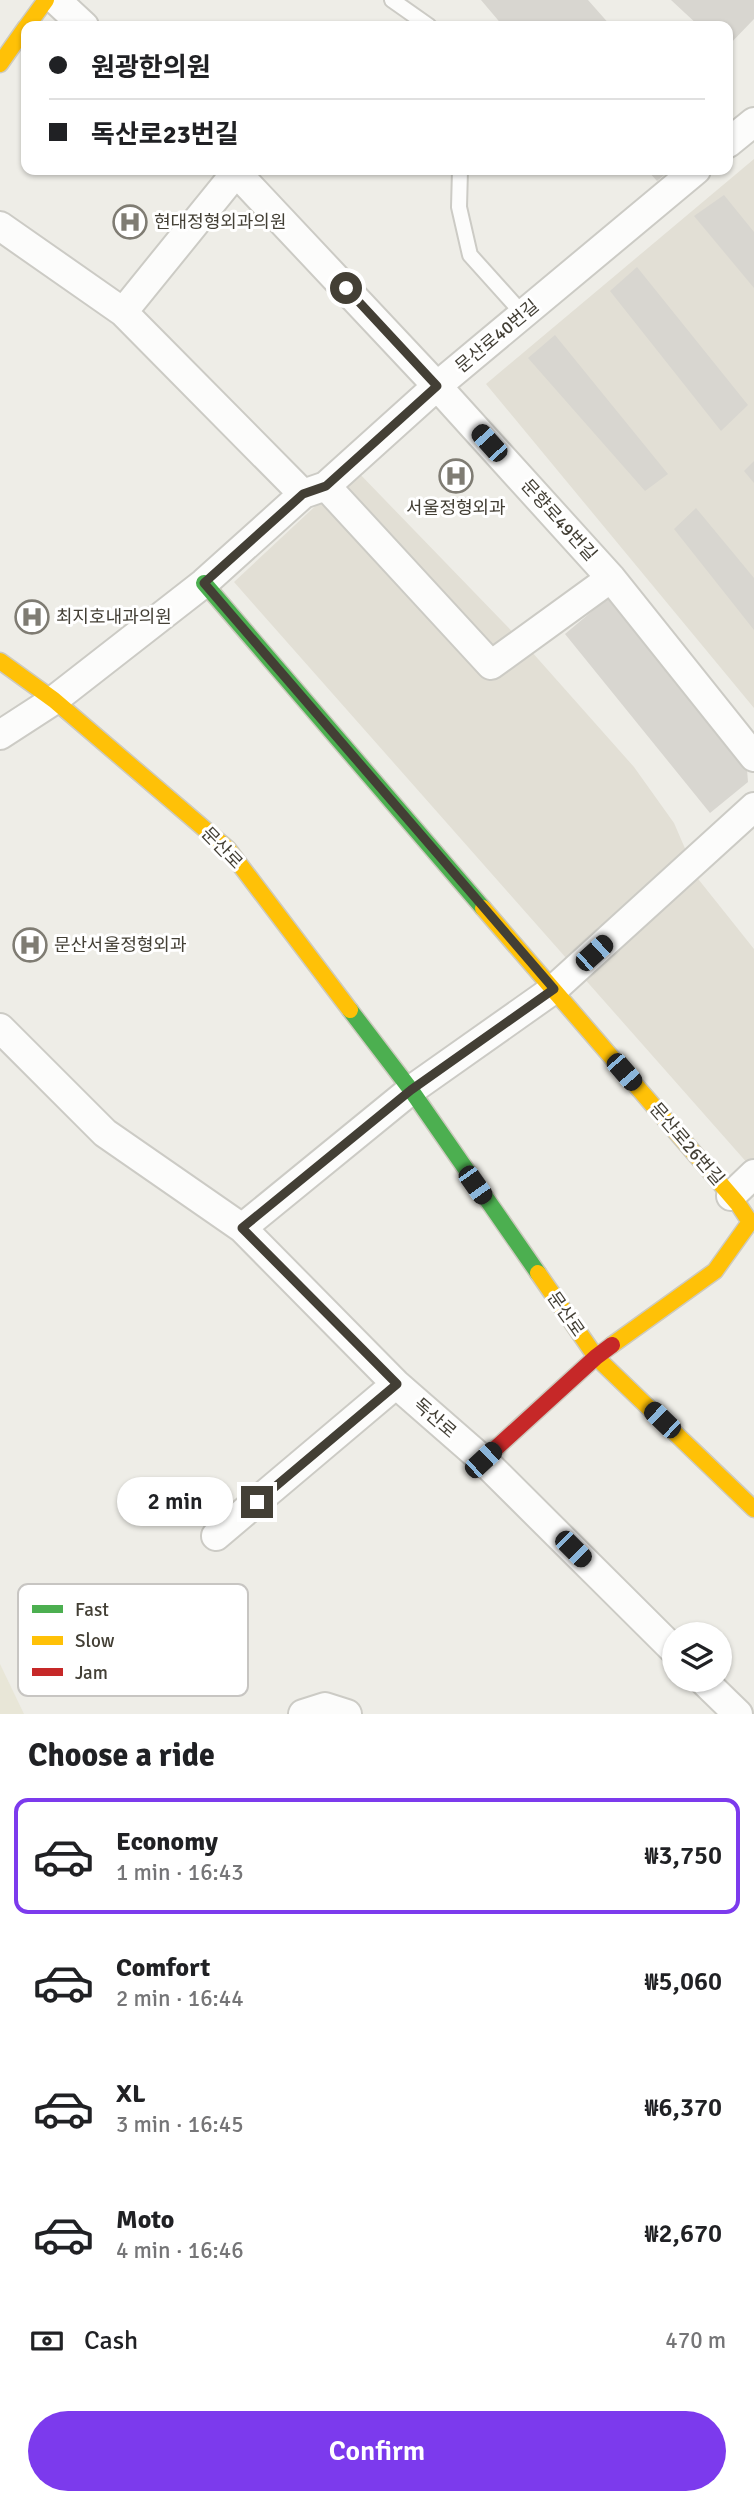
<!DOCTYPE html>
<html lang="en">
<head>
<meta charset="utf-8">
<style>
	:root { --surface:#fff; --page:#f2f2f2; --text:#202124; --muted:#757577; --line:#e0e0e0; --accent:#7c3aed }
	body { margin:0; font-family:Signika,"Noto Sans KR",sans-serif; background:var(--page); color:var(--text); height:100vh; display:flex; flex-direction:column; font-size:26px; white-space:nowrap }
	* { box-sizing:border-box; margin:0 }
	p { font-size:23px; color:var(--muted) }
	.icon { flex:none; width:38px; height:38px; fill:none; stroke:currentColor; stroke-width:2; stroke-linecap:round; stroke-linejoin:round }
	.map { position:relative; height:1714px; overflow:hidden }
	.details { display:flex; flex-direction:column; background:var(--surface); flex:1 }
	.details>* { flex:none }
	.hud { position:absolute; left:21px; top:21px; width:712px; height:154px; border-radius:14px; box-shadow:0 2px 5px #0004; display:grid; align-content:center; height:154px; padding:0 28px; background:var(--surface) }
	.fabs { position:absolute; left:662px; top:1622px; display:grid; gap:14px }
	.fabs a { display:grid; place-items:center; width:70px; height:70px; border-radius:50%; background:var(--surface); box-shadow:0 2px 5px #0004; font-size:35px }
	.end { position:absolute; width:32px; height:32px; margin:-16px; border:9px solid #433f35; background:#fff; box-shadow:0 0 0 4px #fff }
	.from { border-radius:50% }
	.bubble { position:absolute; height:49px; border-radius:24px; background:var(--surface); box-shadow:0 2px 5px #0004; font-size:23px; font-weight:600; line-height:49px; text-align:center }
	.car { position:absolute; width:21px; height:42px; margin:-21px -10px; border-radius:9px; box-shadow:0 0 5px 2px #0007; background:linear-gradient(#222 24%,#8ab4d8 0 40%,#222 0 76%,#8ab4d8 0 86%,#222 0) }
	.hud b { display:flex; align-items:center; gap:24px; height:66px; font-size:26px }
	.hud b+b { border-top:2px solid var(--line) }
	.hud i { width:18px; height:18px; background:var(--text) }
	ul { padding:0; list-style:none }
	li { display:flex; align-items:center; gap:21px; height:116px; margin:0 14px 10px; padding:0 14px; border:4px solid transparent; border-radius:14px }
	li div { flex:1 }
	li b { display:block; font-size:26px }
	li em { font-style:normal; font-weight:600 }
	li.current { border-color:var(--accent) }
	li>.icon { width:63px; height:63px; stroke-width:1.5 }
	h2 { padding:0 28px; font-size:32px; line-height:84px }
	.pay { display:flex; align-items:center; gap:18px; height:77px; padding:0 28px; font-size:26px }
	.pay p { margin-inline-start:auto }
	.cta { display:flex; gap:14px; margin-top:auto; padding:14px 28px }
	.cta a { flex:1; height:80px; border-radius:42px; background:var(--accent); color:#fff; font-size:28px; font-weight:600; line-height:80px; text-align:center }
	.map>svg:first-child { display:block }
</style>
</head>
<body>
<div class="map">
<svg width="754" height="1714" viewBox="0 0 754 1714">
	<rect width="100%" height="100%" fill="#eeede7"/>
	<!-- residential -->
	<path fill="#e2dfd5" d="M754 159V708L486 384Z
		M355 469 531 651 634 767 674 823 687 853 691 870 754 949V1161L749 1165 234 582Z"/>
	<!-- education -->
	<path fill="#e8e6d7" d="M0 1664 24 1714H0Z"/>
	<!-- building -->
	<path fill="#d8d6d0" d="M481 0H588L611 26H503Z
		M671 0H754V19L728 46V26H699Z
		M647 170H670L657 181Z
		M724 195 754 232V288L694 216Z
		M637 267 748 405 721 431 610 291Z
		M555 335 668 474 645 491 528 358Z
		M754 461V483L744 471Z
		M696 508 754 578V630L674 529Z
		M609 597 746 757 748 782 710 813 565 634Z"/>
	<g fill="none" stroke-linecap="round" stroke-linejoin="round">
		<defs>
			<path id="lane" d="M392 0 429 26
				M460 170 459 207 470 255 523 314"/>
			<path id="street" d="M56 0 84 26
				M728 143 754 122
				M234 170 437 386 611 578 754 757
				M0 226 123 312 303 494
				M123 312 238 170
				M326 486 491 665 611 578
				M0 735 54 700 204 583 303 494 326 486 437 386 696 170
				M0 1028 105 1133 242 1228 396 1384 483 1460 674 1650
				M731 1196 754 1174
				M242 1228 411 1090 554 989 754 807
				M216 1536 396 1384
				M703 1680 738 1714
				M303 1714 325 1707 347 1714"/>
			<path id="fast" d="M204 583 483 908
				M350 1010 411 1090 538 1273"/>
			<path id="slow" d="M27 26 46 0
				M0 64 26 27
				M0 661 54 700 228 849 350 1010
				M483 908 738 1204 750 1222 715 1271 612 1345
				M538 1273 596 1357 754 1509"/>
			<path id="jam" d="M483 1460 596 1357 612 1345"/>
		</defs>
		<!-- lane casing -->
		<use href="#lane" stroke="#cccbc5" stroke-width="18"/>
		<!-- street casing -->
		<use href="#street" stroke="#cccbc5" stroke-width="32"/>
		<!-- fast casing -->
		<use href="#fast" stroke="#cdcabf" stroke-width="19"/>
		<!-- slow casing -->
		<use href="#slow" stroke="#cdcabf" stroke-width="19"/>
		<!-- jam casing -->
		<use href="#jam" stroke="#cdcabf" stroke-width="19"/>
		<!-- lane -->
		<use href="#lane" stroke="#fcfcfb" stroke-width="14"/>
		<!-- street -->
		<use href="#street" stroke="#fcfcfb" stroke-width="28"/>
		<!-- fast -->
		<use href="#fast" stroke="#4caf50" stroke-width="16"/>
		<!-- slow -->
		<use href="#slow" stroke="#ffc107" stroke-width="16"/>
		<!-- jam -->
		<use href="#jam" stroke="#c62828" stroke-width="16"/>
	</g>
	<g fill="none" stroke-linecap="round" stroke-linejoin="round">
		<!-- route -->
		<path stroke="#433f35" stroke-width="9" d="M257 1502 397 1384 242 1228 411 1090 554 989 204 583 303 494 326 486 437 386 346 288"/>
	</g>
	<!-- icons -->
	<defs>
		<symbol id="hospital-ring" viewBox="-11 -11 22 22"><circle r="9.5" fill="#fff" stroke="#7f7c73" stroke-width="1.5"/><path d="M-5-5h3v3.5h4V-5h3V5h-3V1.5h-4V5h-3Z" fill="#7f7c73"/></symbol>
	</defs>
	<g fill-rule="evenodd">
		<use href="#hospital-ring" x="111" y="203" width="38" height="38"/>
		<use href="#hospital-ring" x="437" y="457" width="38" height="38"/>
		<use href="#hospital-ring" x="13" y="598" width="38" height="38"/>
		<use href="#hospital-ring" x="11" y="926" width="38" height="38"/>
	</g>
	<g text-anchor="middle" stroke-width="6" stroke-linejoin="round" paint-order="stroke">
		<!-- poi labels -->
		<g font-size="18" fill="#433f35" stroke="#fff" text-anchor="start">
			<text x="154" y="228">현대정형외과의원</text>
			<text x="456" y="514" text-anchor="middle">서울정형외과</text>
			<text x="56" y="623">최지호내과의원</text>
			<text x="54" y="951">문산서울정형외과</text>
		</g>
		<!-- street labels -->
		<g font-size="18" fill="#433f35" stroke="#fff">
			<text transform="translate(497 336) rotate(-40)" y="6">문산로40번길</text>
			<text transform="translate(559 520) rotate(48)" y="6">문향로49번길</text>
			<text transform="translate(222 848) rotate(46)" y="6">문산로</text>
			<text transform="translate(687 1144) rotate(49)" y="6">문산로26번길</text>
			<text transform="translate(566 1314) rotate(55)" y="6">문산로</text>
			<text transform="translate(435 1418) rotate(41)" y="6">독산로</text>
		</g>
	</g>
	<!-- legend -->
	<rect x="18" y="1584" width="230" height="112" rx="10" fill="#fff" stroke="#c7c5c2" stroke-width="2"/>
	<rect x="32" y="1605" width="31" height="8" fill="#4caf50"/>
	<rect x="32" y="1636" width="31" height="9" fill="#ffc107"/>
	<rect x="32" y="1668" width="31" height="8" fill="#c62828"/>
	<g font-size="19" fill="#433f35">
		<text x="75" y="1616">Fast</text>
		<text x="75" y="1647">Slow</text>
		<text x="75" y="1679">Jam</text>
	</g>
</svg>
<div class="fabs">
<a><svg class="icon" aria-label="layers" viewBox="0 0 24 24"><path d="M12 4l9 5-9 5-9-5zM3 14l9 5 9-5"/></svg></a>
</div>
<i class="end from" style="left:346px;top:288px"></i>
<i class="end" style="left:257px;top:1502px"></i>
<div class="bubble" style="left:117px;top:1477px;width:116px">2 min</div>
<i class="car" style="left:489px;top:443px;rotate:318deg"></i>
<i class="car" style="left:594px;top:953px;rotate:48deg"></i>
<i class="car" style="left:624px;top:1072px;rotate:139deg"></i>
<i class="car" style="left:475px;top:1185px;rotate:145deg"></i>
<i class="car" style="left:662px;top:1420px;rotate:314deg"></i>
<i class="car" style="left:483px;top:1460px;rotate:47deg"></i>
<i class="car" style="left:573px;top:1549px;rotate:135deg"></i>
<div class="hud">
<b><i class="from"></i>원광한의원</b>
<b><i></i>독산로23번길</b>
</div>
</div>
<section class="details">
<h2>Choose a ride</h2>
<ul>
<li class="current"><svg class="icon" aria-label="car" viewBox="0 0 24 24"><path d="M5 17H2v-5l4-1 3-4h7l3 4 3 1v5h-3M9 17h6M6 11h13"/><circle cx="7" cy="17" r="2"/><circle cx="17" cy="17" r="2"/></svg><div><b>Economy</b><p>1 min · 16:43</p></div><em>₩3,750</em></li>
<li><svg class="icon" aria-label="car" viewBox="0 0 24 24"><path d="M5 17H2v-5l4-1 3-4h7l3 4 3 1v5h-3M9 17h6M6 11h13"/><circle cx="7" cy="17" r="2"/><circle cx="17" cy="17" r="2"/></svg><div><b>Comfort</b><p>2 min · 16:44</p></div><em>₩5,060</em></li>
<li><svg class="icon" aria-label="car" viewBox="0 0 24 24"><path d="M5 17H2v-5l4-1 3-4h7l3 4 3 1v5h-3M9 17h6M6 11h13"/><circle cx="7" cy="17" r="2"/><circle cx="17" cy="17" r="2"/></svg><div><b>XL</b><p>3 min · 16:45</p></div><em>₩6,370</em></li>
<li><svg class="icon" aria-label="car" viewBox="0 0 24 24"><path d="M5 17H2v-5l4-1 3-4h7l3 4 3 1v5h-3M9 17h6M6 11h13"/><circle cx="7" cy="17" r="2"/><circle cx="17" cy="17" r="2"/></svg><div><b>Moto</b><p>4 min · 16:46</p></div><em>₩2,670</em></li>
</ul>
<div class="pay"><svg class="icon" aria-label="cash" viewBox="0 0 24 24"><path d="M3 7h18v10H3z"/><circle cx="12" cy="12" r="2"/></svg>Cash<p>470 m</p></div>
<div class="cta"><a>Confirm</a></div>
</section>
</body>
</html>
